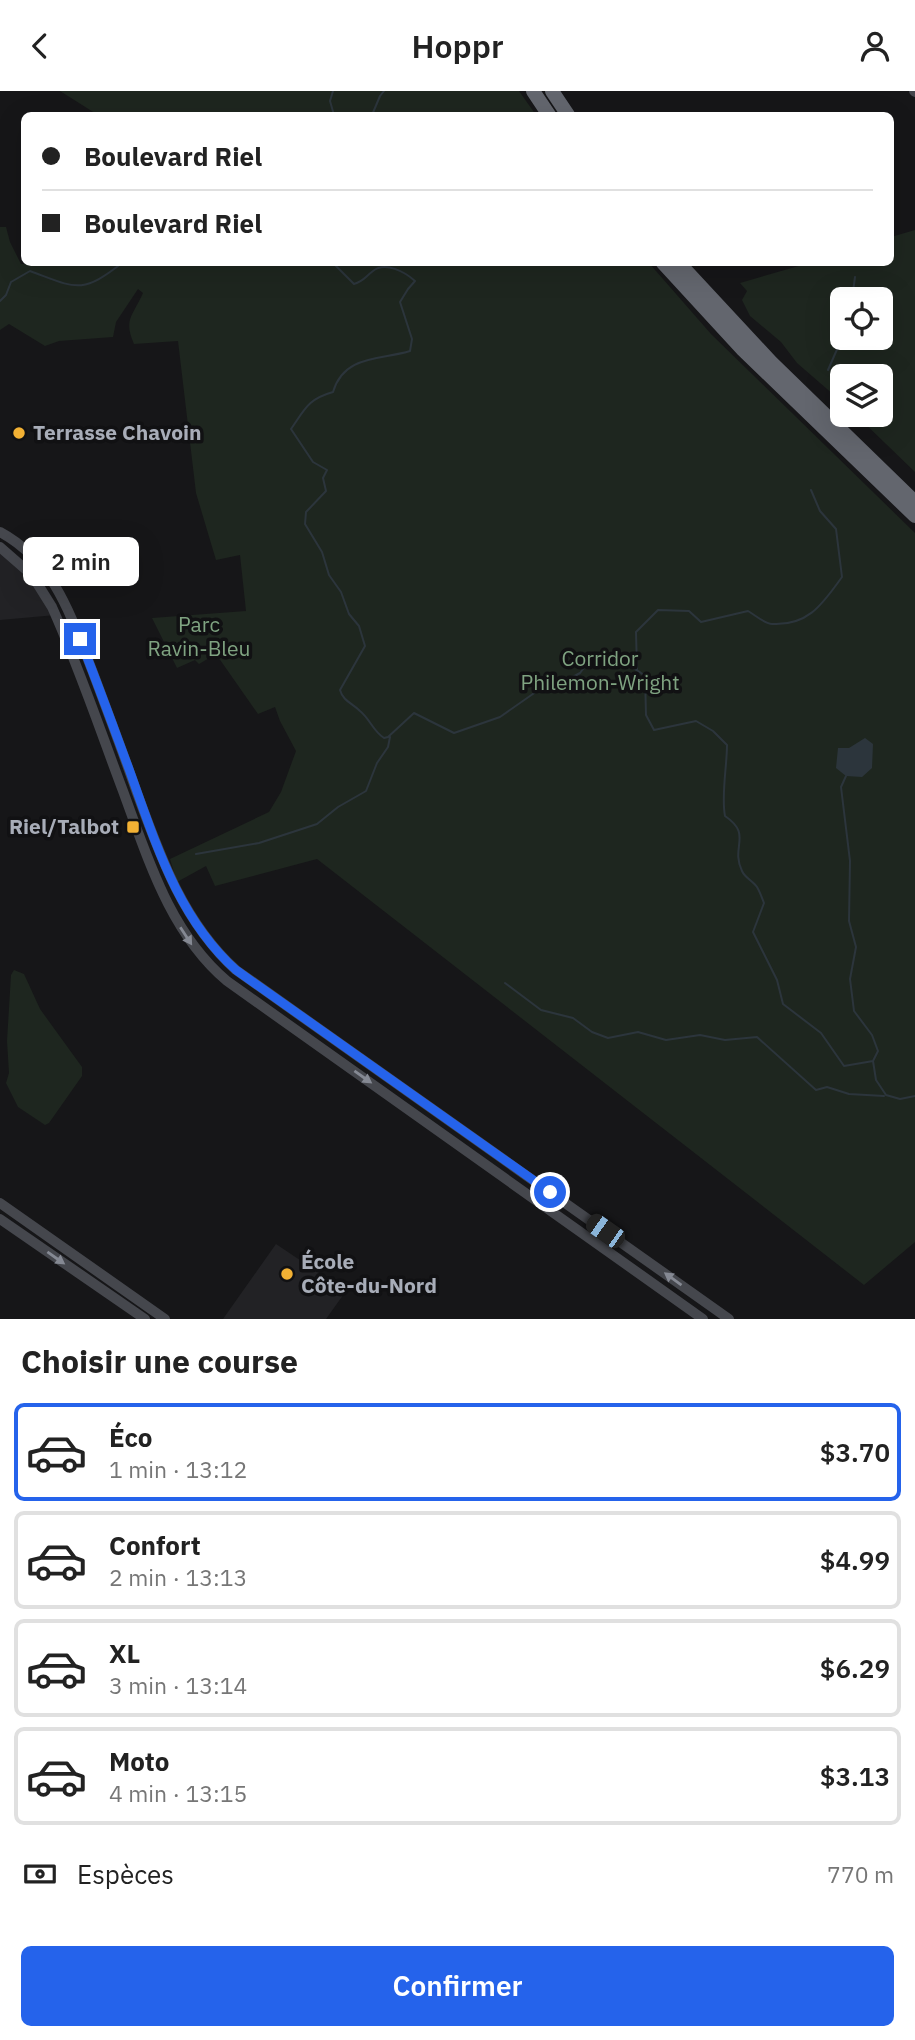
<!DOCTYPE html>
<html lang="fr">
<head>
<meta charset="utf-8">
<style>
	:root { --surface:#fff; --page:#f6f6f6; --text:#222; --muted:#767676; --line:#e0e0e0; --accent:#2563eb }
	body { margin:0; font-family:"IBM Plex Sans",sans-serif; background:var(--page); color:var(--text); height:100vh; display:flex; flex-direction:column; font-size:26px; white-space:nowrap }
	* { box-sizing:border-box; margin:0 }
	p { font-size:23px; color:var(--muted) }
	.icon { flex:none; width:38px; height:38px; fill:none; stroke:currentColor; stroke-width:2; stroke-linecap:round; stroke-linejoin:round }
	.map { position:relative; height:1228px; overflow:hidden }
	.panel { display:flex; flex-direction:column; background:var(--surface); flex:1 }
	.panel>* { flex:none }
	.top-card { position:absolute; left:21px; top:21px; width:873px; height:154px; border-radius:10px; box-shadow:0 7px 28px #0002; display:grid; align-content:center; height:154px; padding:0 21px; background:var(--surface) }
	.buttons { position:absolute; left:830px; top:196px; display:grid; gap:14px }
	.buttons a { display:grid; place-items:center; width:63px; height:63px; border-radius:10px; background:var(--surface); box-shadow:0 7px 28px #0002; font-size:35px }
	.end { position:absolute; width:32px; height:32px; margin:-16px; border:9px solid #2563eb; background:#fff; box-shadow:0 0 0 4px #fff }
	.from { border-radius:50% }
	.bubble { position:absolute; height:49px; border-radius:10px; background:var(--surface); box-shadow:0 7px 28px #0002; font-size:23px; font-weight:600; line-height:49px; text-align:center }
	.car { position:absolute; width:21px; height:42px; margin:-21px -10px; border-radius:9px; box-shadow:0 0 5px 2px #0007; background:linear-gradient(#222 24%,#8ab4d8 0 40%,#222 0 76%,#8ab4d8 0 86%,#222 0) }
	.top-card b { display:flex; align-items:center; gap:24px; height:66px; font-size:26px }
	.top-card b+b { border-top:2px solid var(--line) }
	.top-card i { width:18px; height:18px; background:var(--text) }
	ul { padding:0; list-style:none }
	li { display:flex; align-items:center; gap:21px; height:98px; margin:0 14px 10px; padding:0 7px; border:4px solid var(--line); border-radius:10px }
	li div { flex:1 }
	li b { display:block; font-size:26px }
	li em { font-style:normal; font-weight:600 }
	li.selected { border-color:var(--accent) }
	li>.icon { width:63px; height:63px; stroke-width:1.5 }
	h2 { padding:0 21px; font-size:32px; line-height:84px }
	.pay { display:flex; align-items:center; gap:18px; height:77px; padding:0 21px; font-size:26px }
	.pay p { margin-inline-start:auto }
	.action { display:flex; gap:14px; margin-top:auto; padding:14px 21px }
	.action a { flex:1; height:80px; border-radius:10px; background:var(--accent); color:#fff; font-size:28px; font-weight:600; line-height:80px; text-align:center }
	header { display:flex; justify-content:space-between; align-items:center; height:91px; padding:0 21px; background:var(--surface); font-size:32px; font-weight:600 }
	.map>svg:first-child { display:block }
</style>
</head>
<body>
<header><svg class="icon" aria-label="back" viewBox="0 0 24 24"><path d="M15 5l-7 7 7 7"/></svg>Hoppr<svg class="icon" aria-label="person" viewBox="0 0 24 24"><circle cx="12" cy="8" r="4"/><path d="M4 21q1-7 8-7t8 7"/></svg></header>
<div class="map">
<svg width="915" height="1228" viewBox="0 0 915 1228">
	<rect width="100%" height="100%" fill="#161618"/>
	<!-- built -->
	<path fill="#222225" d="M0 456 16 468 56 524 0 529Z
		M276 1153 346 1200 326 1228H223Z"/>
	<!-- green -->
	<path fill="#1e261f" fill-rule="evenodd" d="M60 0H519L536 24H98Z
		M0 136H6L10 151 21 173 649 172 711 243 915 442V1151L864 1194 317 768 215 795 206 775 177 791 170 768 269 721 281 701 296 660 280 630 275 616 258 623 216 563 199 573 195 569 177 577 152 527 246 520 240 464 216 469 196 402 178 250 134 253C123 228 133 225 143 202L138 198 116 231 113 246 59 250 45 255 9 233 0 239Z
		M915 139V381L856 324H880V285H842V311L797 272 781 251 750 225 742 209 747 200 740 192 809 172H891V146ZM842 208H880V247H842Z
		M14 879 24 883 40 918 82 976V985L49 1032 45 1034 18 1016 6 992 9 982 7 950 11 884Z"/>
	<!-- water -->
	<path fill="#2c353c" d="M865 647 873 653 872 677 862 686 846 685 836 677 838 657H849Z"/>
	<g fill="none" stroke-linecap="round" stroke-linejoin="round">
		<!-- stream -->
		<path stroke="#2c353c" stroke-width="2" d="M333 0 330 10 334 24
			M372 24 380 5 384 0
			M333 172 354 193C364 190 365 186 373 180 385 170 405 181 415 190L408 198 400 211 412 248 410 260C382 269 344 263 333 301 308 308 305 318 291 338L313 371 327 379 323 387 326 400 306 421 305 433 322 461 329 484 341 501 349 523 359 535 365 555 340 599C343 610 352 612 360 620 370 628 373 640 384 647L388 646 414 622 454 642 500 626 550 591 569 588 580 582 589 570C611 572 628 570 645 585L646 624 654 639 696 630 713 640 727 654C727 675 721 705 725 725 753 744 730 755 742 780 745 787 753 790 757 796 760 801 762 807 764 812L753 841 777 889 783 913 821 942 844 975 873 970 876 989 886 1004 900 1008 915 1005
			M852 208 855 186
			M0 210 6 204 11 191 30 180C76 197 81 204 122 172
			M828 279 842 247
			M637 579 636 541 658 519 689 520 701 531 748 520C755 524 765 533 772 533 809 535 823 512 842 486L836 438 820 420 811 399
			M846 685 841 696 850 770 849 830 856 856 850 888 854 920 872 944 878 960 873 970
			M196 763 259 752 317 733 338 716 366 700 377 672 388 656 390 646
			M505 892 541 919 573 927 592 941 608 947 638 941 666 949 700 944 725 949 757 946 816 999 827 996 849 1003 884 1005"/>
		<!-- secondary -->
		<path stroke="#45474d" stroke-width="10" d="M914 0 915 1
			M0 441C54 470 71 525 92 579 107 619 122 659 136 699 160 765 183 831 236 879L729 1228
			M0 456 32 484 52 516C79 576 100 639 123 700 148 768 170 842 227 890L703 1228
			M0 1112 165 1228
			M0 1128 145 1228"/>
		<!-- highway -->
		<path stroke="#63666e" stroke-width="14" d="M533 0 549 24
			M552 0 568 24
			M663 172 743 259 915 425
			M679 172 771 271 915 411"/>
	</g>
	<!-- one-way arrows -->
	<defs><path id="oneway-solid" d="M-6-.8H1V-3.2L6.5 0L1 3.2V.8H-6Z" transform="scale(1.75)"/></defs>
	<g fill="#858993">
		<use href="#oneway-solid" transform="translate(186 845) rotate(57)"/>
		<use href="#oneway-solid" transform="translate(363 986) rotate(35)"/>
		<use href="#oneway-solid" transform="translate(56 1167) rotate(35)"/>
		<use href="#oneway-solid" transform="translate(673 1188) rotate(-144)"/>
	</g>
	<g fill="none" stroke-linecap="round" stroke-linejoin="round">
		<!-- route -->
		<path stroke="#2563eb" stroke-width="9" d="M80 548C97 591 113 635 129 678 155 750 177 826 236 879L550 1101"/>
	</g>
	<!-- markers -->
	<g fill="#f2b134" stroke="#111113" stroke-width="2.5">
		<circle cx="19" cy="342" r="7"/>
		<rect x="126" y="729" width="14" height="14" rx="3.5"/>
		<circle cx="287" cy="1183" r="7"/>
	</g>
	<g text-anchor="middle" stroke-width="7" stroke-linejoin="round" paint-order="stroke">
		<!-- poi labels -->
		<g font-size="21" font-weight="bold" fill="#a8adb8" stroke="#111113" text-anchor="start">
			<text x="33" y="349">Terrasse Chavoin</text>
			<text x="119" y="743" text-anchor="end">Riel/Talbot</text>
			<text x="301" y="1178">École<tspan x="301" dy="24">Côte-du-Nord</tspan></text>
		</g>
		<!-- park labels -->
		<g font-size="21" fill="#7fa381" stroke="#111113">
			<text x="199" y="541">Parc<tspan x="199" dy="24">Ravin-Bleu</tspan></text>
			<text x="600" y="575">Corridor<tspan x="600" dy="24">Philemon-Wright</tspan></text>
		</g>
	</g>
</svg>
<div class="buttons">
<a><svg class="icon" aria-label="locate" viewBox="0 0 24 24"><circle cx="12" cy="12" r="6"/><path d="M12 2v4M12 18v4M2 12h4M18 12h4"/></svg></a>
<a><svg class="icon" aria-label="layers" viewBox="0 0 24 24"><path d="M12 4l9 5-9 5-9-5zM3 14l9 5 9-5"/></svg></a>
</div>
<i class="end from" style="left:550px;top:1101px"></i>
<i class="end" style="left:80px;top:548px"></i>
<div class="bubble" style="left:23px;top:446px;width:116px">2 min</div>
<i class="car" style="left:605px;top:1140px;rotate:305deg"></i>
<div class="top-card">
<b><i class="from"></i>Boulevard Riel</b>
<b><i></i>Boulevard Riel</b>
</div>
</div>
<section class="panel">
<h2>Choisir une course</h2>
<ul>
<li class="selected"><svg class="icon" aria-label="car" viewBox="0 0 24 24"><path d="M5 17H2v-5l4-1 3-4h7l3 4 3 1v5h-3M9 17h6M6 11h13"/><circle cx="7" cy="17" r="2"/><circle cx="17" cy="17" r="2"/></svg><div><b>Éco</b><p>1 min · 13:12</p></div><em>$3.70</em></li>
<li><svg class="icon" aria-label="car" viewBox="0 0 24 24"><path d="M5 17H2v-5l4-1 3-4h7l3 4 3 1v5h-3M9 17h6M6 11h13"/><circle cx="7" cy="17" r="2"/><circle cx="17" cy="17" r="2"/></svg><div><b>Confort</b><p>2 min · 13:13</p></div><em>$4.99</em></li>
<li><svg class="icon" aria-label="car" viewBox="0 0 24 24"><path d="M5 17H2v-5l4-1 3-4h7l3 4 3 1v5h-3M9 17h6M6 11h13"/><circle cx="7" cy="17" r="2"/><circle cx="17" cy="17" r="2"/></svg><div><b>XL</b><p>3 min · 13:14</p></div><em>$6.29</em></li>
<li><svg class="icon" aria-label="car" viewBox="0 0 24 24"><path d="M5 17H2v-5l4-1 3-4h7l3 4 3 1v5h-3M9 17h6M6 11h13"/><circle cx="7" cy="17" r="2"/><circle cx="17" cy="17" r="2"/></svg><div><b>Moto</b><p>4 min · 13:15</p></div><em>$3.13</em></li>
</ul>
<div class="pay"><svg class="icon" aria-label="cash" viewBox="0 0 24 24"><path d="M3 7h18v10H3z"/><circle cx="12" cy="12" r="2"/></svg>Espèces<p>770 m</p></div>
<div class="action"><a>Confirmer</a></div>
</section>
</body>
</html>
